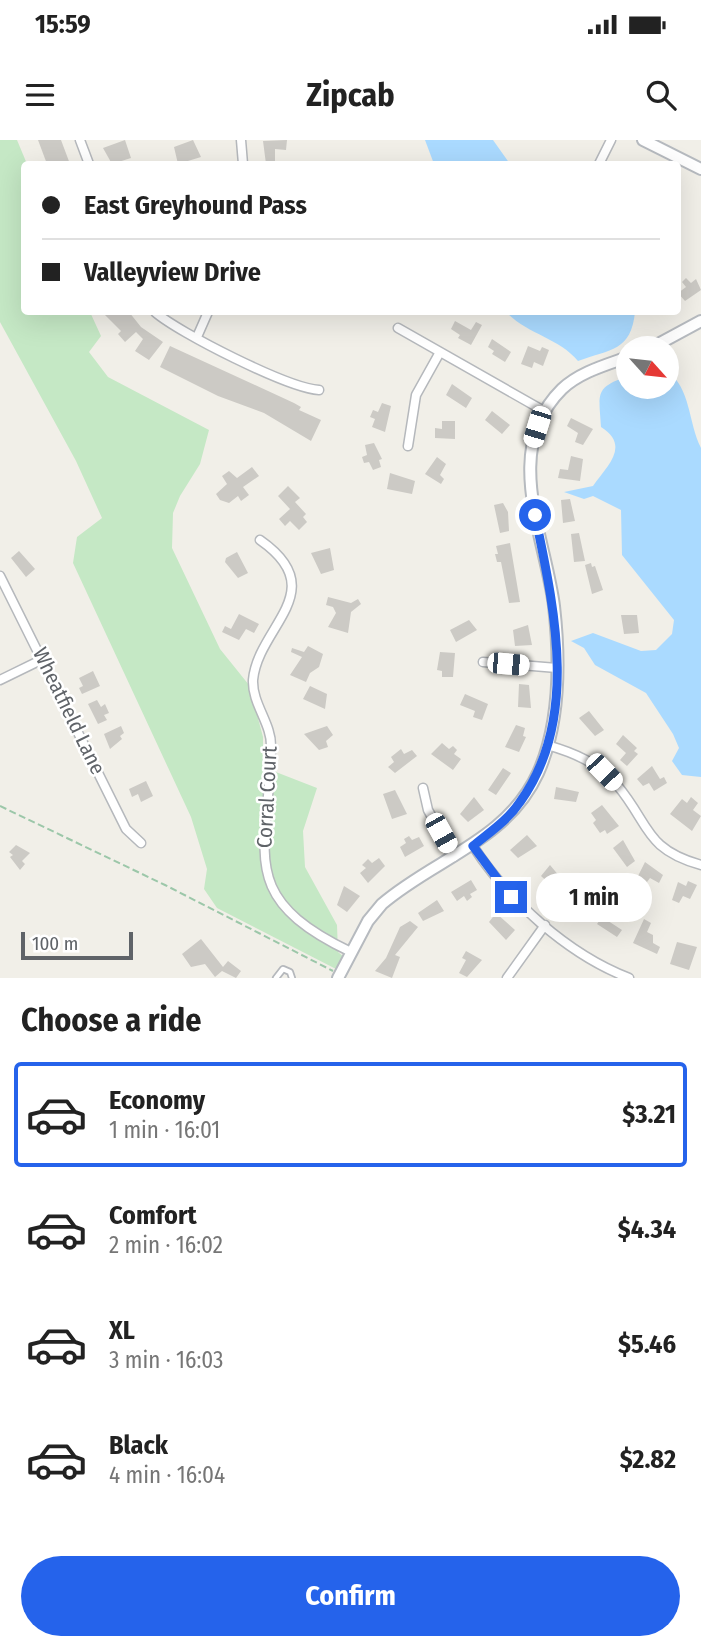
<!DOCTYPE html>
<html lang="en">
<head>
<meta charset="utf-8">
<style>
	:root { --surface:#fff; --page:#f2f2f2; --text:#222; --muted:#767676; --line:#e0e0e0; --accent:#2563eb }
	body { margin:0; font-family:"Fira Sans Condensed",sans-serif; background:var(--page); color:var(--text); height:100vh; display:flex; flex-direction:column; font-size:26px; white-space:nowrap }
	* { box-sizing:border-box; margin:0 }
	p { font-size:23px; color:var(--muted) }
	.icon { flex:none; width:38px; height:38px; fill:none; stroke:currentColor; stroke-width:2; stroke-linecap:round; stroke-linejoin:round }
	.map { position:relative; height:838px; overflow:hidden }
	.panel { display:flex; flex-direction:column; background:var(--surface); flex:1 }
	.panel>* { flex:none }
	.banner { position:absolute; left:21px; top:21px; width:660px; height:154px; border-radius:7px; box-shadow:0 7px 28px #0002; display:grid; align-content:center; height:154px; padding:0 21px; background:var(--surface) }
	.needle { width:46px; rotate:117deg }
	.tools { position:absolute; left:616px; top:196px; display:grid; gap:14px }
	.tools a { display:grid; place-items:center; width:63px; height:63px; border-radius:50%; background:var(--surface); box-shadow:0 7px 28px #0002; font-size:35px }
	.scale { position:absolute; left:21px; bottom:18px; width:112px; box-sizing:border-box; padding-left:7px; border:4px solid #5f6368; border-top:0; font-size:19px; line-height:24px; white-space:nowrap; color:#5f6368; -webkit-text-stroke:5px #fff; paint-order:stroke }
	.end { position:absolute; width:32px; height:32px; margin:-16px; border:9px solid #2563eb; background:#fff; box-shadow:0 0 0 4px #fff }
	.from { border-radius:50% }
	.bubble { position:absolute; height:49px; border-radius:24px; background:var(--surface); box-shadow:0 7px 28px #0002; font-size:23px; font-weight:700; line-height:49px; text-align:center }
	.car { position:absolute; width:21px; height:42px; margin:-21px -10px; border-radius:9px; box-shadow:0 0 5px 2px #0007; background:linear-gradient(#fff 24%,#345 0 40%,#fff 0 76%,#345 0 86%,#fff 0) }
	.banner b { display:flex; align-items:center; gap:24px; height:66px; font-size:26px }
	.banner b+b { border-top:2px solid var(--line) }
	.banner i { width:18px; height:18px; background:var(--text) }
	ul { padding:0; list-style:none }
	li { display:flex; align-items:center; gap:21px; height:105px; margin:0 14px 10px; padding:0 7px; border:4px solid transparent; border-radius:7px }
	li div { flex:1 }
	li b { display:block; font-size:26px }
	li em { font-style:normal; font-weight:700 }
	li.current { border-color:var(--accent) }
	li>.icon { width:63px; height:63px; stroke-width:1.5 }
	h2 { padding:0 21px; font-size:32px; line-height:84px }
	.cta { display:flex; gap:14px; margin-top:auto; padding:14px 21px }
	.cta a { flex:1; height:80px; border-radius:42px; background:var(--accent); color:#fff; font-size:28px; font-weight:700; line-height:80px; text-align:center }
	.status { display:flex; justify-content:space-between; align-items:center; height:49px; padding:0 35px; background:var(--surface); direction:ltr }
	.status svg { height:19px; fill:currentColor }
	header { display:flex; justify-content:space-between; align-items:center; height:91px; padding:0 21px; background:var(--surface); font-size:32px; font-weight:700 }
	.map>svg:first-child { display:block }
</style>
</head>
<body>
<div class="status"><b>15:59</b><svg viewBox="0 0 49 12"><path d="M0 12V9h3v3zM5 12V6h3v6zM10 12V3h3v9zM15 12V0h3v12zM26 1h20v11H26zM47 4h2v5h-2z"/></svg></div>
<header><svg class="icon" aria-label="menu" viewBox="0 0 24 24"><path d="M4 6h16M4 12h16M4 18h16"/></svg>Zipcab<svg class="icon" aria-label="search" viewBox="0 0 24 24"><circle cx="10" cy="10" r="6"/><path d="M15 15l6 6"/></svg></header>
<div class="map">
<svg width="701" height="838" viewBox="0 0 701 838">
	<rect width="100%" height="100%" fill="#f1efe8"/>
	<!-- green -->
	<path fill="#c5e8c5" d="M0 0H17L27 24H24V172H90L101 196 89 212 108 237 209 290 200 324 180 356 173 373 172 408 220 509 249 545 263 597V627L317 648 303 691 305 727 337 785 338 812 344 817 336 829 217 768 204 749 207 729 191 677 73 423 77 397 102 378 76 321 0 182Z"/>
	<!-- water -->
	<path fill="#aadaff" d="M425 0H493L510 24H434Z
		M506 172H635C631 211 611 209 578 221 559 198 527 194 506 172Z
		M667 231C691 248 688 282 701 308V637L682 635 672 621 679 608 673 594 646 553 595 525 584 508 571 501 593 493 641 511 656 510 672 494 674 480 622 415 621 370 593 356 584 359 564 352 593 346C607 326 631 306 601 287 599 253 594 248 628 236V247H667Z"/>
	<!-- building -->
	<path fill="#cccac5" d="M38 0H61L70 24H47Z
		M125 0 131 18 112 24 103 8Z
		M193 0 201 17 178 24 174 7Z
		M287 0 286 10 275 9V24H266L263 1Z
		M686 138 691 143 696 139 701 150 685 161 678 153 686 147 682 142Z
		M102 172H129L141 187 163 202 149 220 135 211 143 199 136 192 125 202 118 194 121 191Z
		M455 181 471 190 476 182 482 185 471 205 458 198 460 195 451 189Z
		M492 199 511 212 505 222 492 214 494 211 488 207Z
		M170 206 294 263 301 267 299 270 321 280 311 301 264 273 218 256 160 227Z
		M528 206 540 211 542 207 549 210 543 226 534 222 532 228 521 224Z
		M452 244 472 258 466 268 446 255Z
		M382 263 391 266 385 292 372 287 375 279 370 277 373 270 378 272Z
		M492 271 510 285 502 294 485 280Z
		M571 278 593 289 583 305 575 302 578 293 567 286Z
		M442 281H455V299L435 298V288L442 289Z
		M374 303 382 319 379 320 381 327 373 330 369 322 364 323 362 317 367 315 365 305Z
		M571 316 583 319 580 341 558 338 560 329 568 330Z
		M437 317 446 324 440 335 444 339 441 344 425 334Z
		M252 327 259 336 243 347 249 355 241 361 238 356 229 363 220 360 216 354 227 344 222 336 229 331 237 338Z
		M390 333 415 341 412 354 387 349Z
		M288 346 300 358 295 362 306 374 303 377 307 382 299 390 290 381 285 386 279 379 290 369 278 356Z
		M570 359 575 381 563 383 561 360Z
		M503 363 508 372 509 391 500 393 494 365Z
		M579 393 585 421 574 422 571 394Z
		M510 403 520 462 509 463 501 422H497L495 414H498L496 406Z
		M330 408 334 430 321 434 311 413Z
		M19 411 35 429 26 437 11 418Z
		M237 412 248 433 238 438 225 422 226 418Z
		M591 423 592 427 595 426 603 450 592 454 585 425Z
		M328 457 351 463 358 459 361 464 351 472 348 493 328 487 336 473 333 467 326 465Z
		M239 474 259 484 254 493 246 489 239 500 222 492 225 486 231 489Z
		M621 475H637L639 493 624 494Z
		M469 480 477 490 456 502 450 490Z
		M528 485 532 505 515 506 513 490Z
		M308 506 323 514 319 527 310 533 306 542 290 535 302 517 291 512 292 508 304 512Z
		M440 512 455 513 453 537H442V531L437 530Z
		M93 531 100 546 82 554 79 548 83 546 79 538Z
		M519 544 529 545 531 568 518 567Z
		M310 546 327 554 325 569 303 559Z
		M465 554 488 564 482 580 473 577 475 571 460 565Z
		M97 560 101 567 105 564 109 573 104 575 107 580 98 584 88 564Z
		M589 571 604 590 595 596 579 578Z
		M516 585 525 588 523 596 526 597 519 612 505 607Z
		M121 586 124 593 120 596 122 599 110 609 104 594Z
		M327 586 333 595 326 601 328 607 319 610 304 594Z
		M623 595 637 608 634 611 638 614 627 626 620 620 626 613 616 604Z
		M442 603 449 609 453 606 457 610 454 614 461 619 453 630 431 614Z
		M401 609 404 614 412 610 417 616 395 633 388 627 394 622 391 617Z
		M652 626 660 639 664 637 667 643 654 651 649 643 643 646 637 639Z
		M503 628 511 633 496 655 488 650Z
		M146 641 153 656 141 662 138 654 132 657 129 649Z
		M556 647 579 652 576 662 554 659Z
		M395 650 407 674 392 679 383 654Z
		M474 657 484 670 468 682 460 674Z
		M691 657 698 663 693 670 701 676 692 691 670 674 682 659 687 663Z
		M602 665 619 686 607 694 605 690 600 693 593 683 596 680 591 673Z
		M527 695 537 706 518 718 510 710Z
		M409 696 412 700 419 697 424 706 405 717 400 707 406 703 404 699Z
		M623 700 635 721 627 727 613 708Z
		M16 705 30 713 22 721 25 724 20 730 10 717 13 715 9 712Z
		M379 718 385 726 368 743 360 733 366 728 362 725 368 719 372 723Z
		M645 722 663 735 659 743 650 738 647 742 638 736Z
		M550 725 565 743 554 754 546 747 550 744 541 736Z
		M471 740 477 750 470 754 472 757 467 761 464 756 457 761 451 752Z
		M688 741 697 745 690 759 683 756 679 763 672 760 678 742 686 746Z
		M344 746 360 756 347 772 337 765Z
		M574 746 582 752 577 757 592 768 585 777 568 766 572 758 568 755Z
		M437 760 444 771 423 781 418 773Z
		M496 773 515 790 506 800 489 782Z
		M602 777 622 790 617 797 597 784Z
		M644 779 651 783 647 792 653 795V803L660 807 657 814 633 803Z
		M410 781 418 787 395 815 400 817 392 838 375 831 386 818 400 787Z
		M201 799 223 827 228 821 241 831 236 838 222 831 215 837 205 824 191 827 182 814Z
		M677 802 697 807 689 830 670 824Z
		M466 811 482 820 467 837 459 833 466 820 462 818Z"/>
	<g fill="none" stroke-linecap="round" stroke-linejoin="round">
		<defs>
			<path id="lane" d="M276 838 283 829 290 832 292 838"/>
			<path id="street" d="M80 0 89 24
				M241 0 243 24
				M599 24 611 0
				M155 172C179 193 288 248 319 250
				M398 188 544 271
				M197 197 208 172
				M408 306 416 255 440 212
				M260 400C333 451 258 486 253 540 252 564 272 584 271 607 269 713 234 756 351 812
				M0 436 126 689 141 703
				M483 522 557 528
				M0 540 43 519
				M547 605C575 613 598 623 617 645 650 684 644 709 701 725
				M423 648 428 670 454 717
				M473 706C508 760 567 814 629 838
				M507 838 545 785"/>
			<path id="secondary" d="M643 0 701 29
				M651 208 701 181
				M338 838 368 781 382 764C434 719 507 701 538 633 560 584 560 519 554 466 545 396 501 309 562 249 580 232 606 225 628 217"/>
		</defs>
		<!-- lane casing -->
		<use href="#lane" stroke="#b5b8bc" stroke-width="8"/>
		<!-- street casing -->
		<use href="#street" stroke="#b5b8bc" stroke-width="11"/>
		<!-- secondary casing -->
		<use href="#secondary" stroke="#b6babf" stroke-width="14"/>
		<!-- path -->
		<path stroke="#9cc7a9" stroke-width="2" stroke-dasharray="7 3.5" stroke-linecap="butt" d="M0 666 165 745 333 831"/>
		<!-- lane -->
		<use href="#lane" stroke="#fff" stroke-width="4.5"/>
		<!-- street -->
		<use href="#street" stroke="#fff" stroke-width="8"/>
		<!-- secondary -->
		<use href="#secondary" stroke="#fff" stroke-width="10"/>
	</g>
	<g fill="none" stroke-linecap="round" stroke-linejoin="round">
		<!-- route -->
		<path stroke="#2563eb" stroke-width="9" d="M511 757 473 706C490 692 508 680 520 662 580 579 554 467 535 375"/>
	</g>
	<g text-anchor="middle" stroke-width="5" stroke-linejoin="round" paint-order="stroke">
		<!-- street labels -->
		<g font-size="21" fill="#5f6368" stroke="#fff">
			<text transform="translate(69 571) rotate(64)" y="7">Wheatfield Lane</text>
			<text transform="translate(267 657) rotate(-87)" y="7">Corral Court</text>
		</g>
	</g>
</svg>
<div class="tools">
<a><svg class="needle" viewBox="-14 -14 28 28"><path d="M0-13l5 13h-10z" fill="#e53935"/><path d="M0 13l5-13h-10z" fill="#767676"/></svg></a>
</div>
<div class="scale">100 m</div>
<i class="end from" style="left:535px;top:375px"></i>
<i class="end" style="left:511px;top:757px"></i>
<div class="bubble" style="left:536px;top:733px;width:116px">1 min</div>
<i class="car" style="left:537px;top:287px;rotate:197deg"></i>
<i class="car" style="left:508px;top:524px;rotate:95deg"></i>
<i class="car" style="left:604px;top:632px;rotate:136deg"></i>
<i class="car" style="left:441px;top:693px;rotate:151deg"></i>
<div class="banner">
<b><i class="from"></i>East Greyhound Pass</b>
<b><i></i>Valleyview Drive</b>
</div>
</div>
<section class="panel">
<h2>Choose a ride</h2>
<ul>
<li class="current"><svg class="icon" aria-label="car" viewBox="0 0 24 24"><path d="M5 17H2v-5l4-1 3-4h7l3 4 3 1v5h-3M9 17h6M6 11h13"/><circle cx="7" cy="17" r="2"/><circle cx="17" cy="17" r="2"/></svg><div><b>Economy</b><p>1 min · 16:01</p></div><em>$3.21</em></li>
<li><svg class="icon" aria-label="car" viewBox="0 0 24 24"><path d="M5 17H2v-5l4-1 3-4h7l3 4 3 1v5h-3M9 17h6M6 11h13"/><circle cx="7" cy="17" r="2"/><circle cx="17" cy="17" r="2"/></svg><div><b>Comfort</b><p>2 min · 16:02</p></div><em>$4.34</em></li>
<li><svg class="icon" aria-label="car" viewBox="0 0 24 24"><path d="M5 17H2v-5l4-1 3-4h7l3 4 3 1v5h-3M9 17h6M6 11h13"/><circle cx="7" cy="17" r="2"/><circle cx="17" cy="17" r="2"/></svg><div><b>XL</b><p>3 min · 16:03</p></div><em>$5.46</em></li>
<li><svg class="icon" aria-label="car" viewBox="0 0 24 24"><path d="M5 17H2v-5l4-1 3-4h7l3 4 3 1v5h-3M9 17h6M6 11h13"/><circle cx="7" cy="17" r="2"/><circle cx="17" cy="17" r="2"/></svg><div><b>Black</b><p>4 min · 16:04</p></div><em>$2.82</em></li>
</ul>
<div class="cta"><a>Confirm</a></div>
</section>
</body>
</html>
